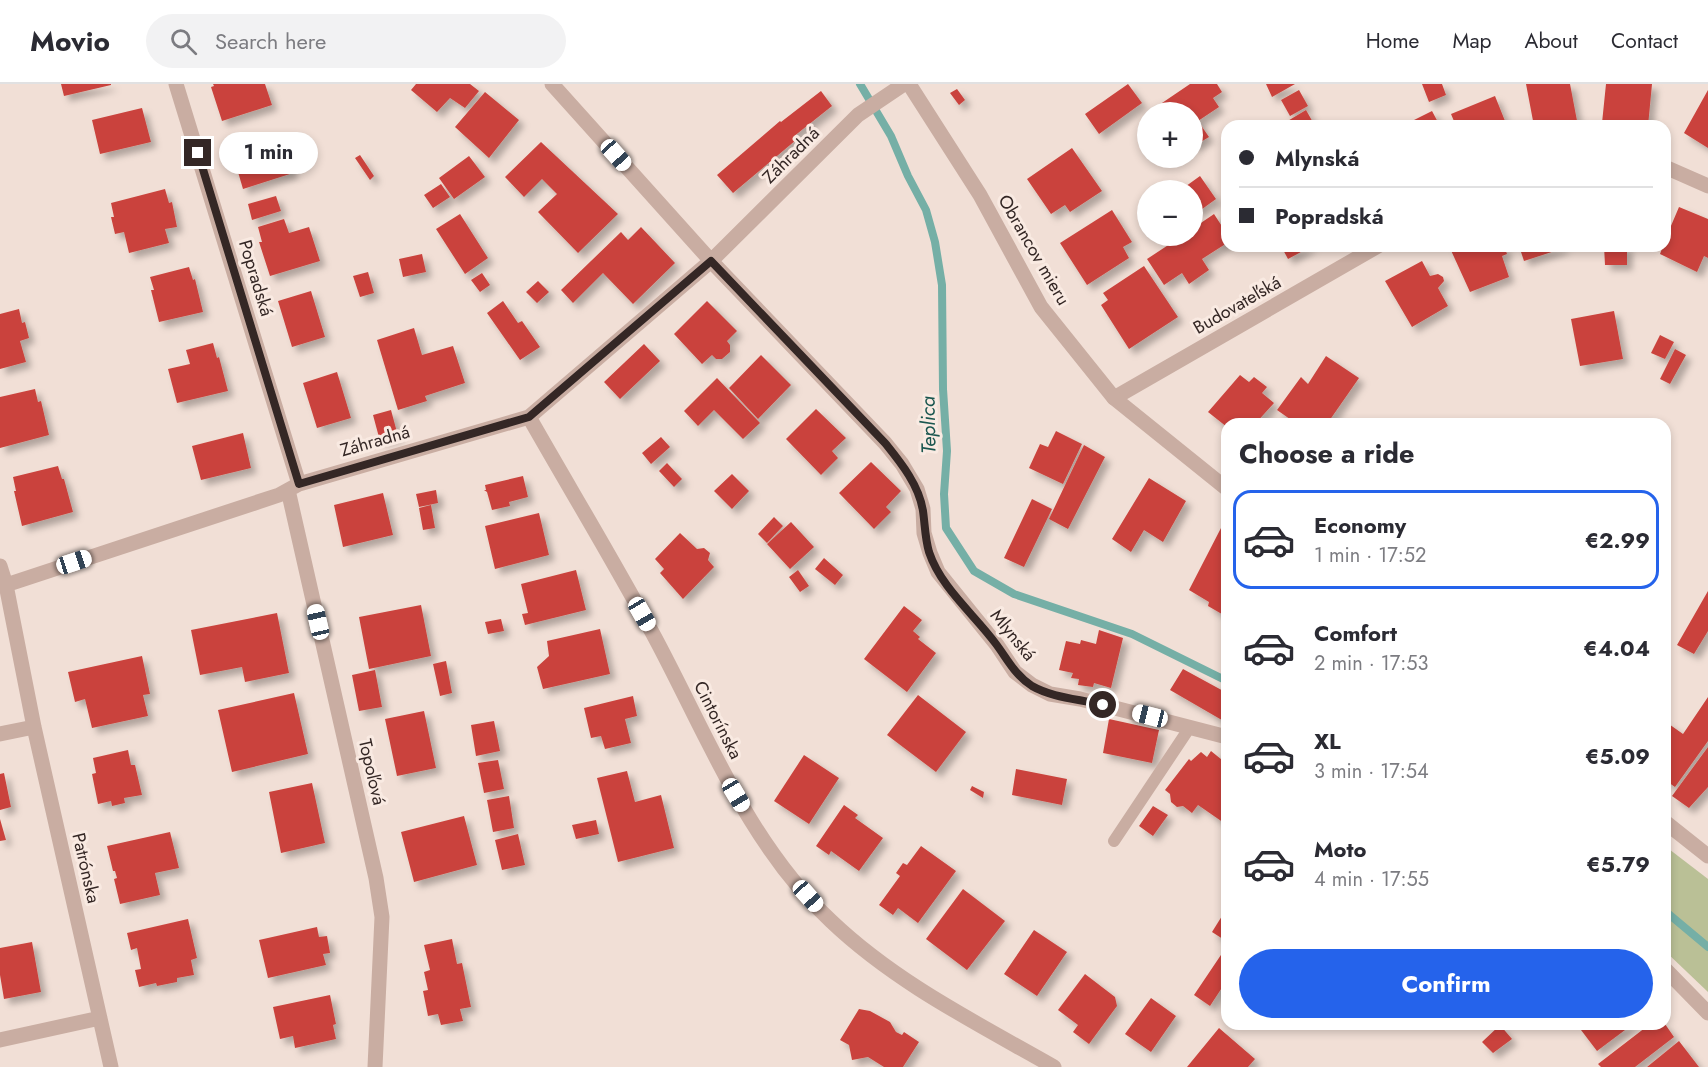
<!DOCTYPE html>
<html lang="en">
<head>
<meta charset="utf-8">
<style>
	:root { --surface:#fff; --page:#f2f2f3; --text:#2b2b33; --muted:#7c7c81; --line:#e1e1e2; --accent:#2563eb }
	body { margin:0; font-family:Jost,sans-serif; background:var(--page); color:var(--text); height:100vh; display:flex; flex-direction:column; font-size:22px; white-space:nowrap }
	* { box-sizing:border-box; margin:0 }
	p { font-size:20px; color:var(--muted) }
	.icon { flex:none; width:33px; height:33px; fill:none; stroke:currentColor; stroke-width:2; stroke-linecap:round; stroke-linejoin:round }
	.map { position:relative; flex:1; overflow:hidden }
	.side { position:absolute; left:1221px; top:334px; width:450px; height:612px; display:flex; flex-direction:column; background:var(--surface); border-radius:18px; box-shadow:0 3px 9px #0003 }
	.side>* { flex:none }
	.guide { position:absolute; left:1221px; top:36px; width:450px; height:132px; border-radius:18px; box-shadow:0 3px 9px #0003; display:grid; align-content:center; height:132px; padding:0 18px; background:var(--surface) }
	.buttons { position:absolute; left:1137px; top:18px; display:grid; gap:12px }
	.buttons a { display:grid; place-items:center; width:66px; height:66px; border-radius:50%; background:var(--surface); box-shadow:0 3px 9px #0003; font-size:30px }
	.end { position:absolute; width:27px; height:27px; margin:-14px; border:8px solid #342725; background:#fff; box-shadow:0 0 0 3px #fff }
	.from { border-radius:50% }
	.bubble { position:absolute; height:42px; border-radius:21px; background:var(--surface); box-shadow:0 3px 9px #0003; font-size:20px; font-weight:700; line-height:42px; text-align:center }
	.car { position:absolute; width:18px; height:36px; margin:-18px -9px; border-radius:8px; box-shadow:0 0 4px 2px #0007; background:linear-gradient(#fff 24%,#345 0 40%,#fff 0 76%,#345 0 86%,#fff 0) }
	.guide b { display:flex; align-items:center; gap:21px; height:57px; font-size:22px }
	.guide b+b { border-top:2px solid var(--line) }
	.guide i { width:15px; height:15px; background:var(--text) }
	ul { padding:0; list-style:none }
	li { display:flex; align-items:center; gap:18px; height:99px; margin:0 12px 9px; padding:0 6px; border:3px solid transparent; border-radius:18px }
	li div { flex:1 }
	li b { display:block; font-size:22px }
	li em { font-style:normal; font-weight:700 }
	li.selected { border-color:var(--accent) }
	li>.icon { width:54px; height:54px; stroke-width:1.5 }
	h2 { padding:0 18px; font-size:27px; line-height:72px }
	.button { display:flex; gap:12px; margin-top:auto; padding:12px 18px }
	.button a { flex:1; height:69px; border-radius:36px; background:var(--accent); color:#fff; font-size:24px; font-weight:700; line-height:69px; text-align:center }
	header { display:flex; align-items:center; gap:36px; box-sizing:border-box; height:84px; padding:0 30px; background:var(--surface); border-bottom:2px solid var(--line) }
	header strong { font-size:28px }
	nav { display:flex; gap:33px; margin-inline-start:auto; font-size:21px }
	.search { width:420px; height:54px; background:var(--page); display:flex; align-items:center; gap:15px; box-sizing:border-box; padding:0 21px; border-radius:33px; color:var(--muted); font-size:22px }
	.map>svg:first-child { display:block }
</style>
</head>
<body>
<header>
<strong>Movio</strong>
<div class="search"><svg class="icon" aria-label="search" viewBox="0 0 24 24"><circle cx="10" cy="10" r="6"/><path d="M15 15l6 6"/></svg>Search here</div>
<nav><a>Home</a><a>Map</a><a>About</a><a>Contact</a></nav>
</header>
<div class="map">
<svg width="1708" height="983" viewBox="0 0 1708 983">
	<defs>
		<filter id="shadow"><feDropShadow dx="5.5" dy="5.5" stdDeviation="3" flood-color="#0004"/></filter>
	</defs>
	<rect width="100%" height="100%" fill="#f1dfd6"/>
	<!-- green -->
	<path fill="#bac096" d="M1665 762 1708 795V908L1665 867Z"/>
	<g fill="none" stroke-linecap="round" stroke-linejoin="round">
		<!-- stream -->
		<path stroke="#75afa6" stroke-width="8" d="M860 0 891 52 908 92 926 126 935 158 942 201 943 305 947 367 944 410 946 444 974 487 1014 510 1132 550 1227 597
			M1665 827 1708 863"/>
	</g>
	<!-- building -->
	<path fill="#ca433c" filter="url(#shadow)" d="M61 0H111V1L64 12Z
		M213 0H265L272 21 222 37 211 3 214 2Z
		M416 0H470L479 7 465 24 450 14 437 28 411 6Z
		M1128 0 1142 19 1099 50 1085 30Z
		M1190 0H1217L1222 8 1213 14 1219 23 1198 37 1209 53 1194 62 1192 60V28H1169L1162 19Z
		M1266 0H1295L1272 13Z
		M1422 0H1442L1446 11 1429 18Z
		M1526 0H1570L1578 42H1534Z
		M1606 0H1652L1648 42 1602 39Z
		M957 5 965 16 959 21 950 9Z
		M1299 6 1308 22 1290 32 1281 16Z
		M1708 6V64L1684 49Z
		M821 7 832 22 793 53 796 56 733 109 717 91 780 37 781 38Z
		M485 8 519 36 489 74 455 43Z
		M1495 12 1507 42H1456L1451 30Z
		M142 24 151 58 100 70 92 36Z
		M1306 26 1315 42H1288L1286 38Z
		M1432 27 1440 42H1402Z
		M282 56 293 89 243 105 233 71Z
		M541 58 618 130 578 169 538 128 557 110 542 95 524 113 505 93Z
		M1072 64 1102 107 1070 128 1065 121 1051 130 1027 95Z
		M360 71 374 92 370 96 355 74Z
		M469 72 485 93 454 115 439 94Z
		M1200 92 1216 115 1198 128 1192 120V106L1182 105Z
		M441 100 450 113 433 124 424 111Z
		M165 105 169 119 172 118 177 143 165 145 169 159 129 169 124 148 115 150 111 133H114L111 119Z
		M276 112 281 127 252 136 248 120Z
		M1679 123 1708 135V174L1704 172 1697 188 1660 170 1663 162H1665V156Z
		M1112 126 1132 158 1123 163 1129 174 1087 201 1060 159Z
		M460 130 488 174 465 190 436 145Z
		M1214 130 1227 150V159L1202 175 1209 186 1189 200 1182 189 1164 201 1147 175 1182 152H1192V145Z
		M284 135 289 149 309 143 320 177 270 192 259 158H262L258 143Z
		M641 143 675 179 633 220 603 189 573 219 561 206 621 148 628 156Z
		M1281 162H1312L1288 175Z
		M1449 162H1504L1507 170 1502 172 1509 193 1470 208Z
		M1519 162H1563L1564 164 1524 177Z
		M1604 162H1627V181H1605Z
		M422 170 426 188 403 193 399 175Z
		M1422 177 1430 192 1438 190 1443 193 1444 197 1438 204 1448 222 1412 243 1385 197Z
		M1144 182 1178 233 1129 265 1101 221 1108 216 1103 209Z
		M189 183 193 196 195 195 203 228 159 238 151 206H154L150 193Z
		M368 188 374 209 360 213 353 192Z
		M482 189 490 201 480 208 471 196Z
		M538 197 549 208 537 219 526 208Z
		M311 207 325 253 292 263 278 217Z
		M503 217 518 239 522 237 540 263 520 276 487 229Z
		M707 217 737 247 727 257 730 261V268L722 275H716L712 271 702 280 674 250Z
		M19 225 22 239 25 238 29 254 20 257 26 278 0 285V230Z
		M1614 227 1623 275 1580 282 1571 235Z
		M414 244 422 271 453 262 465 299 425 312 427 317 398 326 377 256Z
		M1660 251 1674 258 1665 275 1651 269Z
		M213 259 217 274 219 273 228 307 177 319 168 285 190 280 186 266Z
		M644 260 660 277 620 315 604 298Z
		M1675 265 1686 271 1670 300 1660 295Z
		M761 271 791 301 758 335 729 304Z
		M1326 272 1359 294 1327 340H1297L1277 326 1301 293 1308 300Z
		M337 288 351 334 317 344 303 299Z
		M1240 291 1249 298 1254 293 1267 303 1262 309 1274 319 1255 340H1227V343L1208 328Z
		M717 294 760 339 743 355 714 326 698 342 684 327Z
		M35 305 38 318 41 317 49 351 0 364V313Z
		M816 325 846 354 832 367 838 374 821 391 786 355Z
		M391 326 398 352 380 357 373 331Z
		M1056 347 1082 360 1063 400 1029 384 1040 360 1048 363Z
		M243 349 251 384 201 396 192 362Z
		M661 353 670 363 651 380 642 369Z
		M1084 361 1105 373 1068 445 1049 435Z
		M871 378 901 407 886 423 891 428 874 445 839 409Z
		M667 379 682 395 674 403 659 387Z
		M58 382 62 395H64L73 428 22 442 14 407H16L13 393Z
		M732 390 749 407 732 425 714 407Z
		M523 392 528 413 509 418 510 422 492 426 487 408 484 406H486L485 401Z
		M1149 394 1186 417 1163 458 1144 446 1131 468 1112 455Z
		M436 406 438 419 419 423 416 410Z
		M383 409 393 451 343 463 334 421Z
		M1032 415 1052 425 1024 483 1004 474Z
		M431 421 435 444 423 446 419 424Z
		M539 429 549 471 495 485 485 442Z
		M774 433 783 442 767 459 758 450Z
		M791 438 814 463 790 485 767 460Z
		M1221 444 1227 448V533L1208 522 1209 518 1189 506Z
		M680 449 697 465 704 464 710 469 708 476 714 483 683 515 660 489 664 485 655 475Z
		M824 474 843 491 835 501 815 485Z
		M576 486 586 526 525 541 522 530 528 529 521 500Z
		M798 486 809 502 800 508 789 493Z
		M1708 507V547L1694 570 1677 561Z
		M421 521 431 572 369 585 359 533Z
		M904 522 922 536 913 547 920 553 918 555 936 569 907 608 864 575Z
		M277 529 289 589 245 598 242 583 200 591 191 546Z
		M501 535 504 547 488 550 485 538Z
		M600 545 610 590 543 605 537 583 549 572 547 557Z
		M1099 546 1123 554 1111 604 1094 599 1093 603 1078 601 1079 595 1071 594 1073 589 1059 586 1066 557 1080 560 1081 556 1096 560Z
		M142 572 150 610 143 611 148 632 92 644 85 615 75 618 68 588Z
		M446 577 452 609 440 612 433 580Z
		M1183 585 1227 609V639L1170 606Z
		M375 586 382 623 359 627 352 591Z
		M294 609 308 670 232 688 218 626Z
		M918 611 966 648 936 688 887 651Z
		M633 612 637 632 625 635 631 659 605 665 601 652 591 654 584 624Z
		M1708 613V657L1675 703 1665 696V640L1666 638 1683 650Z
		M424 627 436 684 397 692 385 635Z
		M1109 635 1159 646 1152 679 1103 669Z
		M494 637 500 667 476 672 471 641Z
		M1708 663V703L1689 724 1672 712Z
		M128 666 131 681H135L142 711 124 714 125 719 112 722 111 717 98 720 92 690 96 689 93 674Z
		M1211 667 1227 680V741L1198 721 1192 729 1183 722 1177 723 1171 718 1170 710 1165 706 1189 675 1191 677 1201 668 1207 673Z
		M804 671 839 694 809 740 774 717Z
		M498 676 504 705 484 709 478 679Z
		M1016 685 1067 695 1062 721 1012 711Z
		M627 687 635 718 661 711 674 764 618 778 597 694Z
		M4 689 11 723 0 726V690Z
		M312 699 325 759 281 769 269 708Z
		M972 702 984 708 983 714 970 706Z
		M509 712 514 744 493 748 487 716Z
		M844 721 858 731 855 734 883 754 859 787 831 767 829 771 816 762Z
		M1153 722 1168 731 1153 752 1139 742Z
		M464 732 477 781 414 798 401 748Z
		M0 735 6 756 0 757Z
		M596 736 599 750 576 755 572 741Z
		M170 748 179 784 155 789 160 811 120 820 114 795 117 794 115 787H113L107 762Z
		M518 750 525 781 502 786 495 756Z
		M921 762 956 787 918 839 898 824 893 831 879 821 900 792 896 789 903 779 907 781Z
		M963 805 1005 837 967 886 926 855Z
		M1227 824V855L1226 857 1212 848Z
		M188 835 197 874 191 876 194 891 177 894V898L157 902 156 899 139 903 135 886 141 885 137 864 131 866 127 849Z
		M317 843 319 853 327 852 330 869 323 870 326 881 268 894 259 856Z
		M1034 846 1067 868 1037 912 1004 890Z
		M452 855 457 880 462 879 471 923 460 925 463 937 441 941 438 930 428 932 423 907 428 906 424 888 430 886 424 861Z
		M32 858 41 908 4 915 0 891V864Z
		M1227 862V896L1210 922 1194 911Z
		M1085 890 1115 913 1117 922 1089 960 1073 948 1078 941 1058 926Z
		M330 911 336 940 333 941 336 955 295 964 293 952 280 955 273 923Z
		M1151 914 1176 932 1151 968 1125 950Z
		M859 925 870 927 890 938 896 948 902 951 904 948 919 958 903 983H884L868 973 852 976 849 961 840 956Z
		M1588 940H1633L1597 967 1581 946Z
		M1650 940H1665L1674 953 1635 983H1601L1598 980Z
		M1500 941 1512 955 1493 969 1482 958Z
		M1219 944 1255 975 1248 983H1187Z
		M1679 957 1699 983H1647Z"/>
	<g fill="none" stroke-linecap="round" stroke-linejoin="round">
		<!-- service -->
		<path stroke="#c9ada2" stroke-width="12" d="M1114 757 1190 643"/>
		<!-- minor -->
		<path stroke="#c9ada2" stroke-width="15" d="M176 0 299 400
			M552 0 711 177 885 359 902 380 917 405 923 425 924 449 930 469 938 488 997 561 1015 588 1032 601 1050 610 1080 615 1227 653
			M1665 83 1708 102
			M1114 314 1378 162
			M529 333C570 405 613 476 653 550 706 648 747 759 831 837 896 899 977 939 1054 983
			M288 406 376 794 382 833 375 983
			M0 482 6 501 34 643 111 983
			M6 501 279 411 299 400 529 333 711 177 858 31 904 0
			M0 650 34 643
			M1665 885 1708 929
			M0 956 100 934"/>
		<!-- tertiary -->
		<path stroke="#c9ada2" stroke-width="15" d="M909 0 980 111 1041 223 1114 314 1227 405
			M1665 738 1708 772"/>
	</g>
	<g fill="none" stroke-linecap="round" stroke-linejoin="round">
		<!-- route -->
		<path stroke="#342725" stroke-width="8" d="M198 69 299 400 529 333 711 177 885 359C901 379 919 401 923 427 925 441 925 454 929 468 941 504 974 530 996 560 1008 576 1015 591 1032 602 1053 614 1080 615 1103 621"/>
	</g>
	<g text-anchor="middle" stroke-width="6" stroke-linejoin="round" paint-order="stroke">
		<!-- street labels -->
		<g font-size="18" fill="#342725" stroke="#f9eae2">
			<text transform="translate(791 71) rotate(-45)" y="6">Záhradná</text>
			<text transform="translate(1034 166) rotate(60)" y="6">Obrancov mieru</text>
			<text transform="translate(256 194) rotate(73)" y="6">Popradská</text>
			<text transform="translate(1237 221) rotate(-30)" y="6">Budovateľská</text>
			<text transform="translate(375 357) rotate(-16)" y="6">Záhradná</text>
			<text transform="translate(1013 551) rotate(51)" y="6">Mlynská</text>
			<text transform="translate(718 636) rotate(63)" y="6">Cintorínska</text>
			<text transform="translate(372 688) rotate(77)" y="6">Topoľová</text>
			<text transform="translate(86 784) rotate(77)" y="6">Patrónska</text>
		</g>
		<!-- water labels -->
		<g font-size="20" font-style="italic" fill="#1a564f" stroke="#f9eae2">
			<text transform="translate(928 341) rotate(-91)" y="7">Teplica</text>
		</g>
	</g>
</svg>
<div class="buttons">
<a>+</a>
<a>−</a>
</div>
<i class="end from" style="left:1103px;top:621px"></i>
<i class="end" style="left:198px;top:69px"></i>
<div class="bubble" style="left:219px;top:48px;width:99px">1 min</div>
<i class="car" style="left:616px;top:71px;rotate:138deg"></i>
<i class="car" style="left:74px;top:478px;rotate:72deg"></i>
<i class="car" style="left:642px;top:530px;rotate:150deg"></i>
<i class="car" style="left:318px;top:538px;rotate:347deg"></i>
<i class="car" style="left:1150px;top:632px;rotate:284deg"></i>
<i class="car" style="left:736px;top:711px;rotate:149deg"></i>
<i class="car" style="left:808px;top:812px;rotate:138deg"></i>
<div class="guide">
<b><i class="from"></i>Mlynská</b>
<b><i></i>Popradská</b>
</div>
<section class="side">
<h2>Choose a ride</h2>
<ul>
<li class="selected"><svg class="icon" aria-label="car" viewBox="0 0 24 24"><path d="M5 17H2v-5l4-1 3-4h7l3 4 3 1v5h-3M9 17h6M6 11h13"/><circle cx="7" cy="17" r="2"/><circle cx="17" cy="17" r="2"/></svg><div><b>Economy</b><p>1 min · 17:52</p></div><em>€2.99</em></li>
<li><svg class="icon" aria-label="car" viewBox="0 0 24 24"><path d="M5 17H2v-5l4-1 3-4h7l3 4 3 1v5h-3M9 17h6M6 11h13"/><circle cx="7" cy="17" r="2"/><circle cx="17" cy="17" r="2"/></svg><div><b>Comfort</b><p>2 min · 17:53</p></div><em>€4.04</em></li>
<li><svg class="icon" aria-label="car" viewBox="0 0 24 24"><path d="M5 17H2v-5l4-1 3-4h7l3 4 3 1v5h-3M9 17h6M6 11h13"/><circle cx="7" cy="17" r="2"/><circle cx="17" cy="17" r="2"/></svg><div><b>XL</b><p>3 min · 17:54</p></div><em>€5.09</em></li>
<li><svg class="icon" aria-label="car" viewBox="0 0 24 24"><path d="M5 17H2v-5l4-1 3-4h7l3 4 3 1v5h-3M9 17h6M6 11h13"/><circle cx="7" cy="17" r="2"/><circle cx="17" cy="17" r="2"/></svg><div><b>Moto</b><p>4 min · 17:55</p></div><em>€5.79</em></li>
</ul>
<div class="button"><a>Confirm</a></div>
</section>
</div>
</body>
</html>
